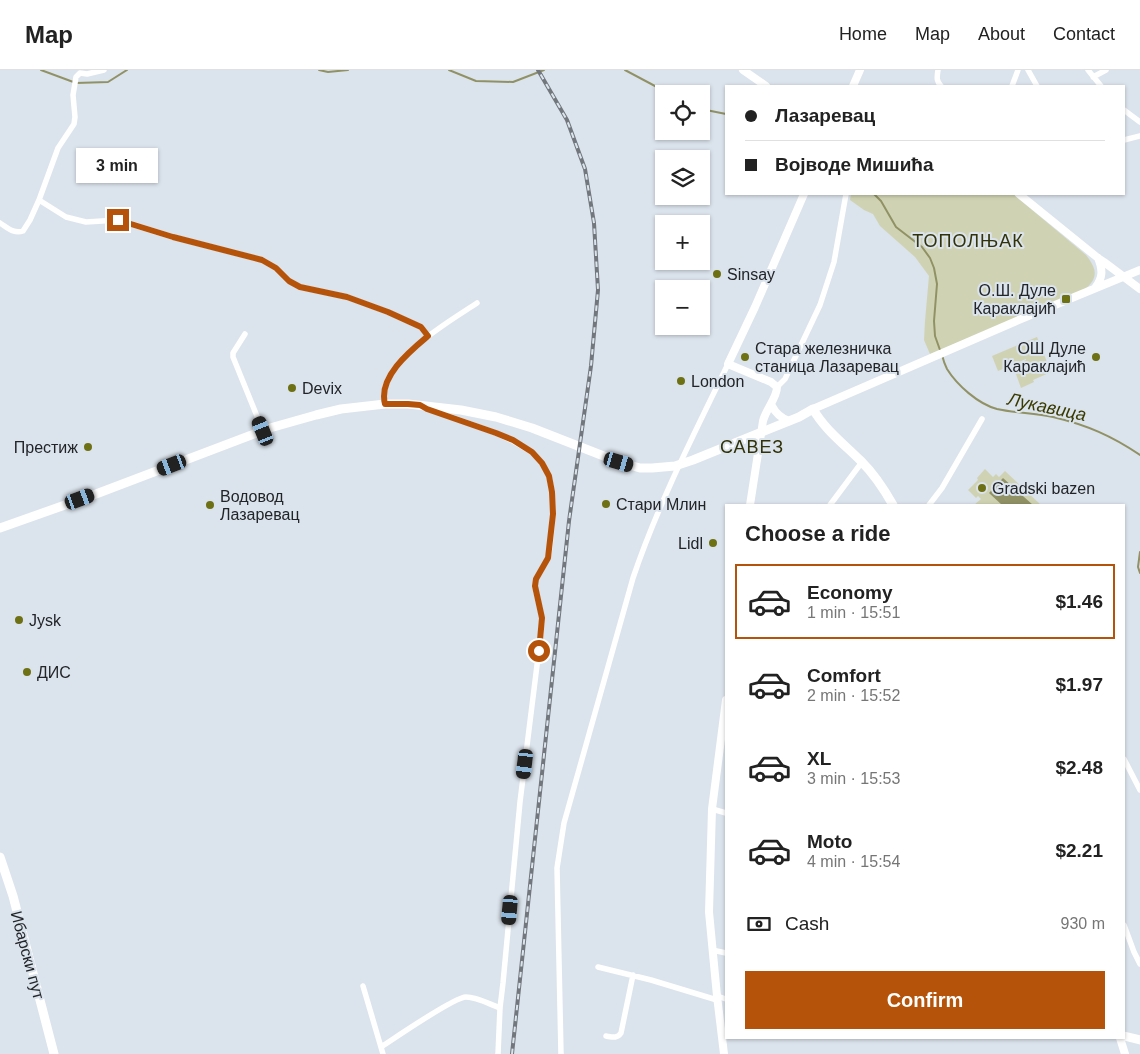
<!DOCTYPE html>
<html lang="en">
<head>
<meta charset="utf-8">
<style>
	:root { --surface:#fff; --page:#f6f6f6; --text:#222; --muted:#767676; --line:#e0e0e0; --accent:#b45309 }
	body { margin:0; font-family:Arial,sans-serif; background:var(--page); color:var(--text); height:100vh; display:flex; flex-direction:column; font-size:19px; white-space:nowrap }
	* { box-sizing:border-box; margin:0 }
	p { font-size:16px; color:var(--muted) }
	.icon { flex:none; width:28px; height:28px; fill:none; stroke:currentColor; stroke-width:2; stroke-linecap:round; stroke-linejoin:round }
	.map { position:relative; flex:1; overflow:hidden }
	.sheet { position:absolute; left:725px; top:434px; width:400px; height:535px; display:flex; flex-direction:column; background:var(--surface); border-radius:0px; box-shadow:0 1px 4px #0004 }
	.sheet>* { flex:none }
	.banner { position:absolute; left:725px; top:15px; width:400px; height:110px; border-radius:0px; box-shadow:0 1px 4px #0004; display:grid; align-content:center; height:110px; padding:0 20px; background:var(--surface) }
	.controls { position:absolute; left:655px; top:15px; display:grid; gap:10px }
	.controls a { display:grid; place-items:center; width:55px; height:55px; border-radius:0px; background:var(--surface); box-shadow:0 1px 4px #0004; font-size:25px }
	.end { position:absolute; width:22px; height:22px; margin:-11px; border:6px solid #b45309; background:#fff; box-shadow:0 0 0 2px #fff }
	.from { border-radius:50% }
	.bubble { position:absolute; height:35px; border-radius:0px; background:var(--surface); box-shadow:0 1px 4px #0004; font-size:16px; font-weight:700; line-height:35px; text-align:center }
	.car { position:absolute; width:15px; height:30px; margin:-15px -8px; border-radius:6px; box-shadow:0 0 4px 1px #0007; background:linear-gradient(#222 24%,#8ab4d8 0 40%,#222 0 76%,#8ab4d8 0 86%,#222 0) }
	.banner b { display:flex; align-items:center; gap:18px; height:48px; font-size:19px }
	.banner b+b { border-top:1px solid var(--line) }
	.banner i { width:12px; height:12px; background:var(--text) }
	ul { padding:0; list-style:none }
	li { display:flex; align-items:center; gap:15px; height:75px; margin:0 10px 8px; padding:0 10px; border:2px solid transparent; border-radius:0px }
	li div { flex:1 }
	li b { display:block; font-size:19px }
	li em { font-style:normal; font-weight:700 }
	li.active { border-color:var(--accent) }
	li>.icon { width:45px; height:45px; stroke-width:1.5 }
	h2 { padding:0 20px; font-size:22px; line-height:60px }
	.pay { display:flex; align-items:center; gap:12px; height:55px; padding:0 20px; font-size:19px }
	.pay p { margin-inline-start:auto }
	.primary-button { display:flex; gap:10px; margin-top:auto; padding:10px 20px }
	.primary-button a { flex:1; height:58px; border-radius:0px; background:var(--accent); color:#fff; font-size:20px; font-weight:700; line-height:58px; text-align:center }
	header { display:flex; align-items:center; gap:30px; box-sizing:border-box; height:70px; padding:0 25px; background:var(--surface); border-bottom:1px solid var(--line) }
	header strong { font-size:24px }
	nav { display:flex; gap:28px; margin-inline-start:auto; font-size:18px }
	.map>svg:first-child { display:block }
</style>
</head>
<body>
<header>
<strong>Map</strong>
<nav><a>Home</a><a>Map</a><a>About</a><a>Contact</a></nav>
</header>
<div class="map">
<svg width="1140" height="984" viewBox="0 0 1140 984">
	<rect width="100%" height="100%" fill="#dbe3ec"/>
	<!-- green -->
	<path fill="#d0d3b3" d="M851 124H1013L1086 185C1097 199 1099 208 1084 220L930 284 924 270 925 251 929 206 915 187 880 156 873 144 864 140 850 130Z
		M1037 267 1051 302 1033 310 1034 312 1021 318 1013 296 1026 290V289L998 301 992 286Z
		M985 399 993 407 996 404 999 407 1005 401 1041 435H974L981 429 978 426 976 428 968 420 978 410 977 408Z"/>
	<!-- water -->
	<path fill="#909265" d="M1003 408 1033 435H1002L989 423Z"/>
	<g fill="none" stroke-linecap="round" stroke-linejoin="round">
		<!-- stream -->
		<path stroke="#909265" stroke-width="2" d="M41 0 76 13 108 12 127 0
			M319 0 328 2 348 0
			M449 0 476 11 513 12 544 0
			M625 0 670 24
			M701 39 726 44
			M874 124 881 131 896 157 922 177 930 188 934 198 937 214 934 251 935 266 940 280
			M942 285C943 289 945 295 947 299 957 315 978 334 997 339 1015 343 1035 343 1053 347 1087 355 1112 366 1140 385
			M1140 482 1138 497 1140 503"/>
		<!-- street -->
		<path stroke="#fff" stroke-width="5.5" d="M938 0C937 7 936 11 941 16
			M1028 0 1037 16
			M1088 0 1101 16
			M1093 7 1106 0
			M1012 16 1018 0
			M1124 40 1140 52
			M1124 70 1140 66
			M39 130 58 78 74 54 75 47 73 25 76 7 80 3 87 4 104 0
			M0 153C8 158 14 164 23 161L30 150 39 130 66 147 86 152 118 150 173 167 262 190 276 198 289 211 300 217 347 227 388 242 421 257 428 266
			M245 264 233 283V287L263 361
			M777 317 785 309 820 235 834 192 846 124
			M385 334C374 294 450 251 477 233
			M429 339 496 363 513 371 532 382 542 393 549 406 552 422 553 444 550 477 548 488 536 509 535 517 542 548 541 563 520 732 503 913 500 938 498 984
			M830 435 862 392
			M929 435 942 418 982 349
			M1124 689 1140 720
			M712 739 726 743
			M1124 855 1134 882 1140 894
			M712 880 726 883
			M598 897 651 910 717 930
			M363 916 383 984
			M717 926 726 929
			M606 966C612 967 617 969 621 963L633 905
			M381 977C395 968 454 927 466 927 477 927 489 934 500 938
			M561 984 557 798 564 753 633 508C658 434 694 364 728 294"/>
		<!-- secondary -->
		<path stroke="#fff" stroke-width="8" d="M743 0 766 16
			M853 16 860 0
			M1019 124 1098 188 1104 192 1140 219
			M1095 218C1103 208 1103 200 1098 188
			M772 336C776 344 781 348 789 351
			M813 339 1021 249 1140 200
			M750 435 763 351C766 339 777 328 777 317L771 312 728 294 755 237 804 124
			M1120 968 1125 984
			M724 984 717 926 709 842 712 739 726 630"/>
		<!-- primary -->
		<path stroke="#fff" stroke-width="9" d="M0 458 96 424 270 358 316 345 341 339 385 334H408L461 340 496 347 532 358 619 392 640 398H652L675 396 693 390 799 347 813 339C825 360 844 374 861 391 874 404 884 419 893 435
			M0 787 13 826 54 984
			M1124 966 1140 970"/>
		<defs>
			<path id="rail" d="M512 984 569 451 591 296 598 220 594 153 585 99 567 50 538 0"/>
		</defs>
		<!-- rail casing -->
		<use href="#rail" stroke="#72777d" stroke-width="4"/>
		<!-- rail -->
		<use href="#rail" stroke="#dbe3ec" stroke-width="2" stroke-dasharray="5.5" stroke-linecap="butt"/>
	</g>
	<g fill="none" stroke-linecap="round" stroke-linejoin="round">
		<!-- route -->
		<path stroke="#b45309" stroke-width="6" d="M118 150 173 167 262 190 276 198 289 211 300 217 347 227 388 242 421 257 428 266C410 281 378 307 385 334H408L420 335 427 339 496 363 513 370 532 382 542 393 549 406 552 422 553 444 548 488 536 509 535 516 542 548 539 581"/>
	</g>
	<!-- markers -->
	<g fill="#6e7014" stroke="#dbe3ec" stroke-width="2">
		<circle cx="717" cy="204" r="5"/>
		<rect x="1061" y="224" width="10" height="10" rx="2.5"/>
		<circle cx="745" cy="287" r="5"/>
		<circle cx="1096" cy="287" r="5"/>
		<circle cx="681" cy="311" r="5"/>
		<circle cx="292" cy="318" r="5"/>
		<circle cx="88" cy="377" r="5"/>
		<circle cx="982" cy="418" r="5"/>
		<circle cx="606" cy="434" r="5"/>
		<circle cx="210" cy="435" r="5"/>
		<circle cx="713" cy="473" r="5"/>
		<circle cx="19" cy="550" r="5"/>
		<circle cx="27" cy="602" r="5"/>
	</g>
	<g text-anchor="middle" stroke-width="4" stroke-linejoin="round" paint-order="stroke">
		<!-- poi labels -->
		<g font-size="16" fill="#222528" stroke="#dbe3ec" text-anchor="start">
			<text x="727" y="210">Sinsay</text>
			<text x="1056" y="226" text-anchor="end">О.Ш. Дуле<tspan x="1056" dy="18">Караклајић</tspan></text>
			<text x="755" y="284">Стара железничка<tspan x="755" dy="18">станица Лазаревац</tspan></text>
			<text x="1086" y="284" text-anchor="end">ОШ Дуле<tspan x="1086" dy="18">Караклајић</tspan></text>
			<text x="691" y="317">London</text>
			<text x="302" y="324">Devix</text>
			<text x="78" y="383" text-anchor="end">Престиж</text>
			<text x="992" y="424">Gradski bazen</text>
			<text x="220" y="432">Водовод<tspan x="220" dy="18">Лазаревац</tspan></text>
			<text x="616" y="440">Стари Млин</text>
			<text x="703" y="479" text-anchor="end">Lidl</text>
			<text x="29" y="556">Jysk</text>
			<text x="37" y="608">ДИС</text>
		</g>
		<!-- street labels -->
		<g font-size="16" fill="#222528" stroke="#dbe3ec">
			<text transform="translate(28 885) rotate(75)" y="6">Ибарски пут</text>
		</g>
		<!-- neighbourhood labels -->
		<g font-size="18" letter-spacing="1" fill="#313207" stroke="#dbe3ec">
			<text x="968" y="177">ТОПОЛЊАК</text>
			<text x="752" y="383">САВЕЗ</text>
		</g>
		<!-- water labels -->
		<g font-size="18" font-style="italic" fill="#3a3b00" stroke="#dbe3ec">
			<text transform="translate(1047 337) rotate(12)" y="6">Лукавица</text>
		</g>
	</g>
</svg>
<div class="controls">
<a><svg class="icon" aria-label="locate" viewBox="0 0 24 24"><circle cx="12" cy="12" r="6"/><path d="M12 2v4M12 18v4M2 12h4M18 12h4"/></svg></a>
<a><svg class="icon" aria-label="layers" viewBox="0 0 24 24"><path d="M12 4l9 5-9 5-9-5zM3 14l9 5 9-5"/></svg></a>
<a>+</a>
<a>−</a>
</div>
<i class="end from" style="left:539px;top:581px"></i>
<i class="end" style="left:118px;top:150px"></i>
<div class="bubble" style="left:76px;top:78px;width:82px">3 min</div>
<i class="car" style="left:263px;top:361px;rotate:338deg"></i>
<i class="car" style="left:619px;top:392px;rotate:106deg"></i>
<i class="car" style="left:172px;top:395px;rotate:249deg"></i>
<i class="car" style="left:80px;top:429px;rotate:70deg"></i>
<i class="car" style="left:525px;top:694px;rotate:187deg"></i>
<i class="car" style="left:510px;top:840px;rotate:185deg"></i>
<div class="banner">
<b><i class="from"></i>Лазаревац</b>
<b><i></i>Војводе Мишића</b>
</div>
<section class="sheet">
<h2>Choose a ride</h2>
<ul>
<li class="active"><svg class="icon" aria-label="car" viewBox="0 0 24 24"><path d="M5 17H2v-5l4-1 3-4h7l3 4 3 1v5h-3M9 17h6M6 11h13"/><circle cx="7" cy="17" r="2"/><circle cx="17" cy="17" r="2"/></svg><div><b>Economy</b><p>1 min · 15:51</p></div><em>$1.46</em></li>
<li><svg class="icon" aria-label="car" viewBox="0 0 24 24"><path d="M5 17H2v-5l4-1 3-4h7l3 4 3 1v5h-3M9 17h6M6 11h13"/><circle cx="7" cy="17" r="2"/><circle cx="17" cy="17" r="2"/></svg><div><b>Comfort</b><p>2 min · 15:52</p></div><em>$1.97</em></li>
<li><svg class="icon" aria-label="car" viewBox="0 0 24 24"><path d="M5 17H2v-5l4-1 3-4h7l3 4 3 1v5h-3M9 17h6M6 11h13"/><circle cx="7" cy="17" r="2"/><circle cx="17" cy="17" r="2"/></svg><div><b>XL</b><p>3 min · 15:53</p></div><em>$2.48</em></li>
<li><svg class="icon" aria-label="car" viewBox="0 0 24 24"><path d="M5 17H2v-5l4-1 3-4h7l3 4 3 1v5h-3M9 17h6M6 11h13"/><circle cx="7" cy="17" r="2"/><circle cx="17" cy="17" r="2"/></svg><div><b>Moto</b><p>4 min · 15:54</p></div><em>$2.21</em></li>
</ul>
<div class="pay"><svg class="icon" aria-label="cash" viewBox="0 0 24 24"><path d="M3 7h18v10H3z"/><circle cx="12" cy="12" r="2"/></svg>Cash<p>930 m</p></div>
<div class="primary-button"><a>Confirm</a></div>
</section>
</div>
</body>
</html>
